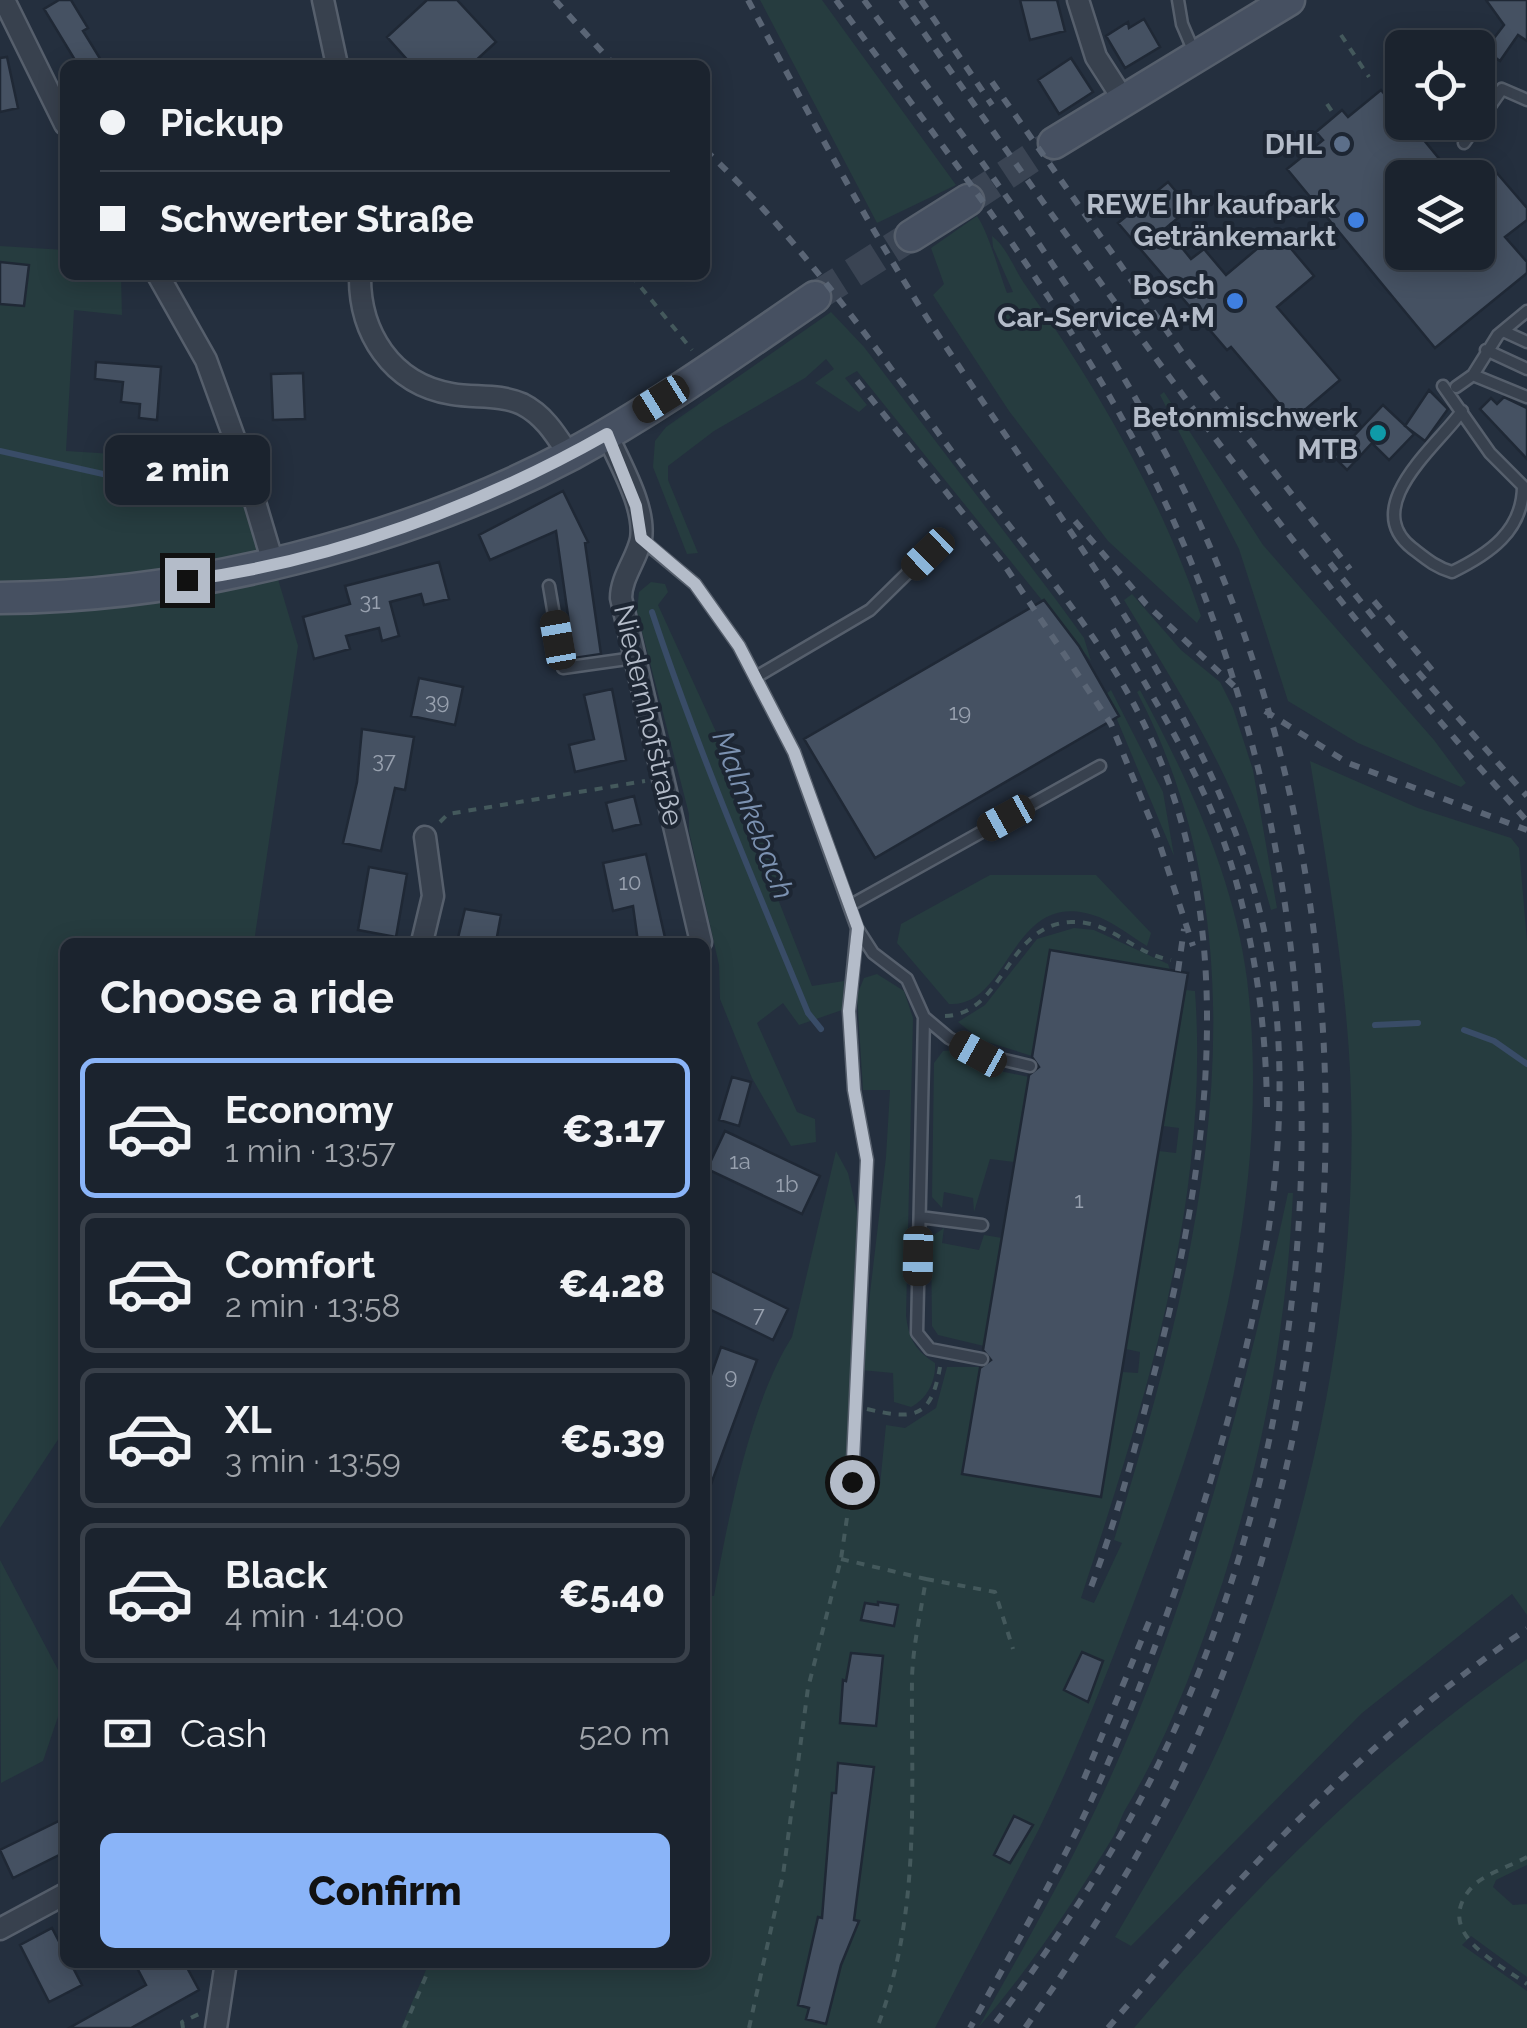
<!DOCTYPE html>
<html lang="en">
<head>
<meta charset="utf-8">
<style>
	:root { --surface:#1b232e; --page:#282f3a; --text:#f1f3f6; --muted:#a0a4aa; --line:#39404a; --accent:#8ab4f8 }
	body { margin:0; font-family:Raleway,sans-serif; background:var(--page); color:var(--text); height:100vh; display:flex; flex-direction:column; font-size:38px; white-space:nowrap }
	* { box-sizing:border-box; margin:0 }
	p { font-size:32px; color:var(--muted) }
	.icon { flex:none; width:55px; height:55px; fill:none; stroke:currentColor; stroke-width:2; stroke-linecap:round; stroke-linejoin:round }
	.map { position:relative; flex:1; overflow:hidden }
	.side { position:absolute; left:60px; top:938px; width:650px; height:1030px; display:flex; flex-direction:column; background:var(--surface); border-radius:15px; box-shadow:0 5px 25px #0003,0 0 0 2px var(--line) }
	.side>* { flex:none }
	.hud { position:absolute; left:60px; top:60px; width:650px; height:220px; border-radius:15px; box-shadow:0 5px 25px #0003,0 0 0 2px var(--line); display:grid; align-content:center; height:220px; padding:0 40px; background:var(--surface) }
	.controls { position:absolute; left:1385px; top:30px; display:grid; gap:20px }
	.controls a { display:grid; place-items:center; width:110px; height:110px; border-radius:15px; background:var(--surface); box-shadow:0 5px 25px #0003,0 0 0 2px var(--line); font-size:50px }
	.end { position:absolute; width:45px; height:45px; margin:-22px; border:12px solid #b4bcc9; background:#111; box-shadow:0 0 0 5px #111 }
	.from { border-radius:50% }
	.bubble { position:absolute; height:70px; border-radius:15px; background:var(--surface); box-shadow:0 5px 25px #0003,0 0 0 2px var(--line); font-size:32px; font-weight:800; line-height:70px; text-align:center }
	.car { position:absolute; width:30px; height:60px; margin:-30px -15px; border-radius:12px; box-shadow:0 0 8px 2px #0007; background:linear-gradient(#222 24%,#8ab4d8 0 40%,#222 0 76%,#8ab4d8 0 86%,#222 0) }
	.hud b { display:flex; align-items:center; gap:35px; height:95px; font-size:38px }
	.hud b+b { border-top:2px solid var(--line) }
	.hud i { width:25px; height:25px; background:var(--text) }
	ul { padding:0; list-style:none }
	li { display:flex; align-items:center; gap:30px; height:140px; margin:0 20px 15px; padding:0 20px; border:5px solid var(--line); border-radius:15px }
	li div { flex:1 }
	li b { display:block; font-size:38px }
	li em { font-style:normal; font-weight:800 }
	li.current { border-color:var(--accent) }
	li>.icon { width:90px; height:90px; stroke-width:1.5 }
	h2 { padding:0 40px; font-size:45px; line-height:120px }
	.pay { display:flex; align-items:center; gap:25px; height:110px; padding:0 40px; font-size:38px }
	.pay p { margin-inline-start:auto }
	.cta { display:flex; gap:20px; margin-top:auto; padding:20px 40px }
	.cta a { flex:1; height:115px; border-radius:15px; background:var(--accent); color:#111; font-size:40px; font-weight:800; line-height:115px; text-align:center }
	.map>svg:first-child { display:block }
</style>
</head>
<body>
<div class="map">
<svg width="1527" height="2028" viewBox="0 0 1527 2028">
	<rect width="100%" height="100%" fill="#242f3e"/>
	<!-- green -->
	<path fill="#263c3f" d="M760 0H822L956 185 877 223Z
		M977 216C988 231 999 272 1007 293L1013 292 993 247 992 236C1007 247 1015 271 1026 286 1097 388 1162 498 1201 616L1197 623 1108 541 1009 411 933 295 944 284 931 248Z
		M0 246 65 250V275H121L122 315 74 310 66 451 243 462 298 646 254 942H65V1429L0 1528Z
		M831 312 864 347 1057 601 1084 638 1091 661 857 371 845 378 867 405 859 412 815 383 834 369 826 359 805 378 714 431 668 466V480L698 553 687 554 653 467 655 441 666 427Z
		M1164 392 1263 545 1434 740 1466 783 1461 787 1358 743 1288 701 1239 549 1160 395Z
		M651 582 665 584 668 592 658 605 787 887 776 894 812 986 844 981 842 1010 799 1025 783 1003 757 1023 797 1112 815 1119 816 1142 791 1146 752 1078 720 999 719 965 689 831V814L637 612 639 592Z
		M1132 594 1181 650 1220 682 1233 708 1253 770 1277 908 1271 910C1263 882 1256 854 1246 827 1218 751 1166 670 1124 600Z
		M1111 690 1163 792 1174 856 1116 717 1119 715 1106 694Z
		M1140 690C1188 779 1234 877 1247 979 1271 1178 1220 1372 1151 1556 1117 1648 1082 1741 1039 1829 1006 1894 971 1959 937 2024L935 2028H401L429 1963 705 1962V1596H714C728 1519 750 1403 792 1337L836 1151 848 1173 859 1221 847 1481 858 1483 860 1472H872L874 1485H880L886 1425 905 1428 936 1408 947 1367H980L963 1474 1101 1496 1122 1372 1138 1373 1140 1352 1126 1349 1159 1151 1176 1153 1179 1128 1163 1126 1186 990 1195 991C1210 1200 1145 1402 1081 1598L1094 1603 1122 1543 1114 1540C1197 1269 1277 958 1137 692Z
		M1310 761 1418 808 1511 838 1519 848 1527 941V1615L1512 1594 1362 1713 1131 1946 1115 1937C1156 1867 1198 1798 1229 1724 1320 1502 1369 1255 1346 1015 1338 930 1324 845 1310 761Z
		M990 875H1096L1151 933 1147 946C1132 937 1116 924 1099 917 1010 883 1012 1008 949 1004L897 943 901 924Z
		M1074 928 1094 930 1168 964 1170 970 1050 950 1032 1056 981 1040 958 1022 985 1005 1037 939Z
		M877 974 904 991 913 1018 906 1316C909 1339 915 1350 935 1363 936 1381 927 1399 911 1407L894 1402 893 1373 861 1370 886 1157 890 1090H863L857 995 864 978Z
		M953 1050 985 1068 1029 1077 1014 1162 990 1159 974 1212 973 1198 944 1192 942 1208 932 1197 934 1063 943 1051Z
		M1288 1193H1293C1286 1335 1262 1456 1223 1581 1197 1660 1168 1739 1125 1810 1121 1817 1118 1828 1113 1837 1073 1903 1029 1970 978 2028 1023 1949 1068 1870 1106 1787 1193 1598 1244 1396 1288 1193Z
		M944 1228 942 1243 979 1250 984 1235 1002 1238 984 1346 938 1335 932 1326 931 1237Z
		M0 1560 65 1683V1696L43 1761 1 1783Z
		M1527 1659V1865L1496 1880 1493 1887 1513 1905 1527 1904V1977L1471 1936 1462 1945 1527 1991V2028H1134C1250 1890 1378 1762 1527 1659Z"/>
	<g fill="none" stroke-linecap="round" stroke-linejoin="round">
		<!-- stream -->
		<path stroke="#394c67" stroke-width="6" d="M0 451 112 476 185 478
			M652 612C697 748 753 880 808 1013L821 1029
			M1375 1025 1418 1023
			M1464 1030 1494 1041 1527 1064"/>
	</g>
	<!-- building -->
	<path fill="#455162" stroke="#1f2835" stroke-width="2.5" d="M59 0H71L88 28 83 31 104 65H78L44 9Z
		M427 0H457L496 42 471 65H412L387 37Z
		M1020 0H1057L1065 31 1030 40Z
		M1486 0H1527V41L1518 35 1500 61 1485 50 1504 25Z
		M1144 19 1160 47 1125 68 1106 36 1128 22 1129 28Z
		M7 57 18 108 0 112V58Z
		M1071 58 1093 92 1059 114 1038 80Z
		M1381 90 1402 115V122H1409L1455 178H1402V252H1478V189L1496 172 1527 208V220L1505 237 1527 262V273L1435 348 1287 169 1323 140 1316 132 1335 116 1342 110 1348 117Z
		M1168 182 1190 208 1166 228 1191 259 1204 249 1226 275 1277 232 1314 276 1277 307 1340 380 1293 420 1231 347 1227 350 1118 223Z
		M0 262 29 265 24 306 0 304Z
		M96 362 161 367 157 420 139 418 140 404 121 402 123 382 95 379Z
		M303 373 305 419 273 420 271 374Z
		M1429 390 1448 409 1425 441 1405 426Z
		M1504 397 1527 408V459L1480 409 1491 398 1497 404Z
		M1383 405 1414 434 1389 460 1372 443 1347 470 1334 457Z
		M563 491 588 542 585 543 601 654 574 658 556 531 490 560 479 535Z
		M439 562 449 599 424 605 421 594 390 602 399 636 382 641 379 628 346 636 350 649 314 659 303 617 350 604 345 586Z
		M1044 600 1079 646 1119 716 875 858 804 739Z
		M419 678 463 687 455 725 411 716Z
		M612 689 626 760 575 772 569 745 594 739 584 695Z
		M362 729 414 737 405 790 395 788 381 851 343 843 357 782Z
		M634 796 641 824 613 831 606 803Z
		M646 854 666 942H638L633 906 613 911 603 863Z
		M369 867 407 874 396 937 358 930Z
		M465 909 501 915 496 942H457Z
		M1050 950 1188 973 1101 1497 962 1474 980 1368 991 1360 983 1350 1029 1075 1039 1067 1032 1057Z
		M732 1077 751 1082 739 1126 719 1120Z
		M725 1131 820 1176 802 1214 707 1169Z
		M705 1268 788 1309 773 1340 705 1307Z
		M721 1347 757 1360 707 1495 705 1392Z
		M878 1602 898 1605 894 1626 861 1620 865 1603 878 1605Z
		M1082 1652 1103 1661 1088 1702 1064 1690Z
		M851 1653 883 1656 876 1726 840 1723 843 1680 846 1681Z
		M838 1763 874 1767 854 1920 859 1921 841 1965 826 2024 806 2019 809 2008 798 2005 818 1917 822 1918 832 1793H836Z
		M1014 1816 1033 1825 1010 1863 994 1855Z
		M65 1818V1852L13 1878 0 1850Z
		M52 1928 65 1953V1962H70L82 1985 49 2002 20 1945Z
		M134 1962H184L199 1990 131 2028H69L146 1985Z"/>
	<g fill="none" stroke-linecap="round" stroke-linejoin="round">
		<!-- secondary-tunnel -->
		<path stroke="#3a4453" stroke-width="30" stroke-dasharray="30 15" stroke-linecap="butt" d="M968 200 1054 143
			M815 297 911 236"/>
		<defs>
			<path id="lane" d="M1178 0 1182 24 1194 52
				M1464 143 1502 89 1527 100
				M1503 331 1527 342
				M1486 350 1527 369
				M1473 375 1527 397
				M1443 386 1490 453 1523 486C1523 531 1489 554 1452 572 1435 567 1425 558 1412 548 1359 506 1438 445 1462 411
				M1456 387 1473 375 1498 335 1527 311
				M641 539 695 584 739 646 794 752 857 928 873 953 907 979 924 1017 949 1038 979 1054 1030 1066
				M549 586 563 668 634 658
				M756 677 870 610 928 553
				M849 906 1100 766
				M924 1017 917 1333 930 1349 982 1359
				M920 1217 982 1225
				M852 1482 867 1160 854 1090 849 1011 857 929"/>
			<path id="street" d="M4 0 65 124
				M323 0 337 65
				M1078 0 1096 57 1123 99
				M158 275 206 360 243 462 274 566
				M360 275C359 332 391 384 452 394 475 398 500 394 522 404 544 415 556 435 569 455
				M607 434C619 463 646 506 641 539 637 559 621 577 621 598L701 942
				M422 942 433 896 425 837
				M0 1929 65 1894
				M216 2028 226 1962"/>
			<path id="secondary" d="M1054 143 1289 0
				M911 236 968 200
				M0 598C188 597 406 542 572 454 657 408 736 351 815 297"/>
		</defs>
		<!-- lane casing -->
		<use href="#lane" stroke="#565f6c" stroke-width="15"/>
		<!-- street casing -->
		<use href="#street" stroke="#565f6c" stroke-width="25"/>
		<!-- secondary casing -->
		<use href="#secondary" stroke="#565f6c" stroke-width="35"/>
		<!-- path -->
		<path stroke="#44595c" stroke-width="4" stroke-dasharray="8 8" stroke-linecap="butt" d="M1341 35 1369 77
			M1327 104 1335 116
			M631 275 692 350
			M440 822 448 814 645 781
			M945 1016C1005 1014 1005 925 1071 922 1110 920 1134 954 1171 960
			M867 1409C914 1420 931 1419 940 1367
			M841 1559 926 1579C921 1611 913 1645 912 1678 911 1798 921 1914 877 2028
			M926 1579 995 1592 1013 1649
			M1527 1857C1511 1866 1484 1874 1472 1887 1432 1932 1496 1962 1527 1984
			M183 2028 182 2022 199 2014
			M404 2028 432 1962
			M749 2028 783 1875 808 1688 841 1559 850 1497"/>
		<!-- lane -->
		<use href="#lane" stroke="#38414e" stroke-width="10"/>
		<!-- street -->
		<use href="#street" stroke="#38414e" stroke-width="20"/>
		<!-- secondary -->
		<use href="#secondary" stroke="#465061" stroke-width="30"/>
		<!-- rail -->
		<path stroke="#5a6575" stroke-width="6" stroke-dasharray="10 10" stroke-linecap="butt" d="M555 0 614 65
			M748 0C806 108 863 218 929 321 1035 484 1163 648 1234 829 1316 1041 1274 1265 1212 1476 1179 1587 1139 1696 1091 1801 1055 1878 1011 1953 970 2028
			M836 0C955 165 1085 327 1170 513 1348 906 1347 1376 1158 1765 1112 1860 1053 1943 992 2028
			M864 0C980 159 1099 315 1185 492 1368 870 1369 1327 1208 1711 1161 1825 1096 1928 1025 2028
			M901 0C1098 282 1297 565 1527 821
			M921 0 992 105
			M992 82 1188 361 1350 569
			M705 150C800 238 879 353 956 457 1016 537 1094 625 1139 714 1245 920 1209 1163 1153 1378 1135 1448 1117 1519 1091 1587
			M857 381 1003 563 1111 724 1157 836 1193 946
			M1075 521 1146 604 1234 686
			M1330 563 1377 622
			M1374 601 1438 677
			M1113 629C1157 704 1207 783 1232 867 1255 945 1266 1026 1267 1107
			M1418 672 1527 796
			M1265 711 1348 763 1527 830
			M1178 971 1184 929
			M1084 1779 1151 1617
			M1108 2028C1234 1881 1365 1738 1527 1629"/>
	</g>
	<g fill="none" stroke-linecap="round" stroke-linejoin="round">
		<!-- route -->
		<path stroke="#b4bcc9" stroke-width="12" d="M187 580C330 562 482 505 607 434L636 506 641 538 695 584 739 646 794 752 858 928 849 1011 854 1090 867 1160 852 1482"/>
	</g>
	<!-- markers -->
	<circle fill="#5c6f8a" stroke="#1d2633" stroke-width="4" cx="1342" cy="144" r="10"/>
	<g fill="#3f7fe0" stroke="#1d2633" stroke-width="4">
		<circle cx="1356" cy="220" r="10"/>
		<circle cx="1235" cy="301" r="10"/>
	</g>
	<circle fill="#0f9aa8" stroke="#1d2633" stroke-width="4" cx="1378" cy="433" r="10"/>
	<g text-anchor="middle" stroke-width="8" stroke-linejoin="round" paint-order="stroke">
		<!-- number labels -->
		<g font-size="22" fill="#98a1af">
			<text x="370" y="609">31</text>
			<text x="437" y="709">39</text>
			<text x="960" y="720">19</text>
			<text x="384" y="768">37</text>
			<text x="630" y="890">10</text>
			<text x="740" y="1169">1a</text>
			<text x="787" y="1192">1b</text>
			<text x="1079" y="1208">1</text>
			<text x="759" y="1322">7</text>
			<text x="731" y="1384">9</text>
		</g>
		<!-- poi labels -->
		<g font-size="28" font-weight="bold" fill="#b4bcc9" stroke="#1d2633" text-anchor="end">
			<text x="1322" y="154">DHL</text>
			<text x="1336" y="214">REWE Ihr kaufpark<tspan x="1336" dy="32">Getränkemarkt</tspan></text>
			<text x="1215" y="295">Bosch<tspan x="1215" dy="32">Car-Service A+M</tspan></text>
			<text x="1358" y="427">Betonmischwerk<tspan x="1358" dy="32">MTB</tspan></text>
		</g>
		<!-- street labels -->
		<g font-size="28" fill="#b4bcc9" stroke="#1d2633">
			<text transform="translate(649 715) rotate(77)" y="10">Niedernhofstraße</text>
		</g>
		<!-- water labels -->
		<g font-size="30" font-style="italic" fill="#7c92b1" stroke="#1d2633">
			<text transform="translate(753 815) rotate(69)" y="10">Malmkebach</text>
		</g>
	</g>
</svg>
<div class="controls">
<a><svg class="icon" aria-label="locate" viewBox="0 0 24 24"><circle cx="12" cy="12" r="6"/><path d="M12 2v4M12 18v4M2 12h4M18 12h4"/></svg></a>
<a><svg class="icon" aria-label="layers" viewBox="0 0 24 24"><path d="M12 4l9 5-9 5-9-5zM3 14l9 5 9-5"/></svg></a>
</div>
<i class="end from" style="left:852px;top:1482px"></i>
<i class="end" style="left:187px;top:580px"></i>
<div class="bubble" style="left:105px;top:435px;width:165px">2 min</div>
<i class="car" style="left:661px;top:399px;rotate:238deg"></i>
<i class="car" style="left:928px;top:554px;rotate:226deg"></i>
<i class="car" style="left:558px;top:640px;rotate:350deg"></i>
<i class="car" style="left:1006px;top:818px;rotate:241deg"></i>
<i class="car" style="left:978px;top:1054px;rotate:299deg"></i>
<i class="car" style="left:918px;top:1256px;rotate:181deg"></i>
<div class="hud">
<b><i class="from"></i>Pickup</b>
<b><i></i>Schwerter Straße</b>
</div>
<section class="side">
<h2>Choose a ride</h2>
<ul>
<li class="current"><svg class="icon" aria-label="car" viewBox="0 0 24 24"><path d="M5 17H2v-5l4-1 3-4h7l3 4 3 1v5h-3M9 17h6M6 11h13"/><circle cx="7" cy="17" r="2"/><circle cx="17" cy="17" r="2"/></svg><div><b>Economy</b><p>1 min · 13:57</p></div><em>€3.17</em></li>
<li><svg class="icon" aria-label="car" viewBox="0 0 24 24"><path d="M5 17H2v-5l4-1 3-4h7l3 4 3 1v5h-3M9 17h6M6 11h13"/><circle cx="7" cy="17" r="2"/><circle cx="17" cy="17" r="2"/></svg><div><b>Comfort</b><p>2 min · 13:58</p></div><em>€4.28</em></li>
<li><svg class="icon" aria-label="car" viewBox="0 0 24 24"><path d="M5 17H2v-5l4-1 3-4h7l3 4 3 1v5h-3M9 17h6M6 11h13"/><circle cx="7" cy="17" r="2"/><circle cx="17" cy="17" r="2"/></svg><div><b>XL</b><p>3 min · 13:59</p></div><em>€5.39</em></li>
<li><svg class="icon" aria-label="car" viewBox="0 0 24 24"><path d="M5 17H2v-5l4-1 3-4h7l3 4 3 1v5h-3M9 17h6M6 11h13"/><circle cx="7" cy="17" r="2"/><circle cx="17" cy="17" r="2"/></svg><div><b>Black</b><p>4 min · 14:00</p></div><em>€5.40</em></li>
</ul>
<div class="pay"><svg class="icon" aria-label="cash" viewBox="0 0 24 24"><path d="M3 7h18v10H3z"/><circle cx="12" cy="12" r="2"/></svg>Cash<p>520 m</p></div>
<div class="cta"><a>Confirm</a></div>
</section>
</div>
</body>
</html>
